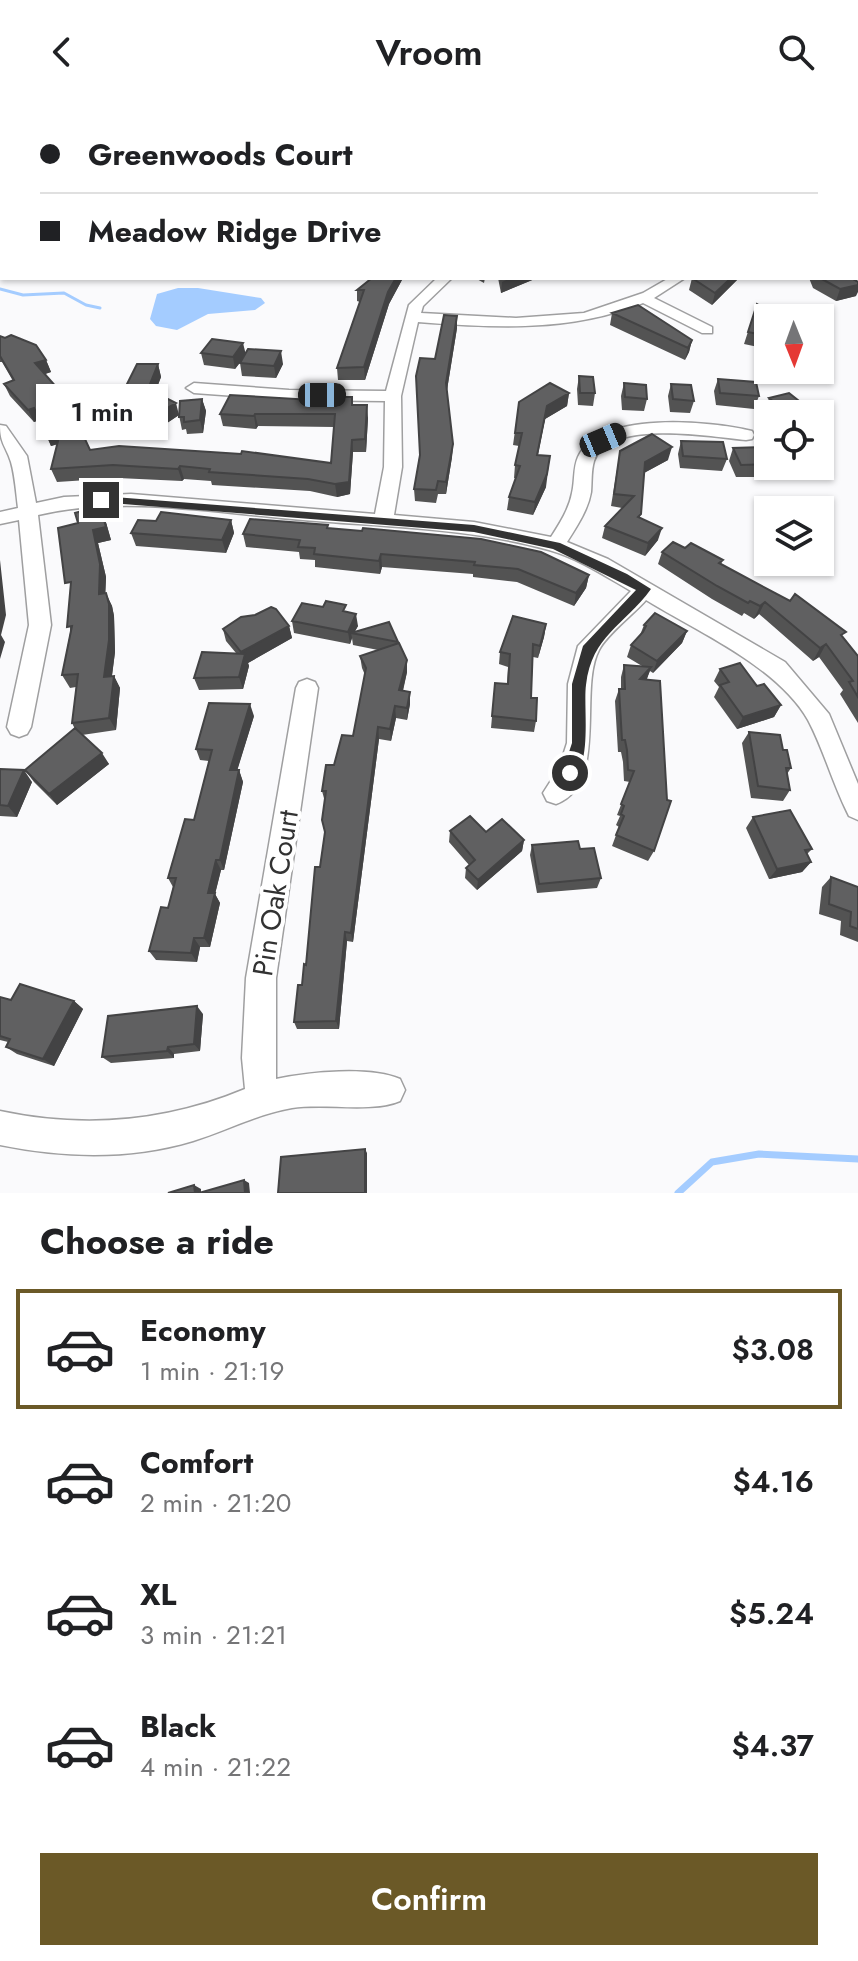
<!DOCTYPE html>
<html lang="en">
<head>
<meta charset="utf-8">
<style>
	:root { --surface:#fff; --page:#f2f2f2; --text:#202124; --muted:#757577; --line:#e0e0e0; --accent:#6b5927 }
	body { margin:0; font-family:Jost,sans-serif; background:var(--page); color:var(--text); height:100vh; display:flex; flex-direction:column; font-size:30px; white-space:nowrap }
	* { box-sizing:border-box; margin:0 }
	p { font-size:26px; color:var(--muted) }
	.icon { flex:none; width:44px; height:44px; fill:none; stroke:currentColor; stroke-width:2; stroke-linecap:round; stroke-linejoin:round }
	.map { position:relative; height:1089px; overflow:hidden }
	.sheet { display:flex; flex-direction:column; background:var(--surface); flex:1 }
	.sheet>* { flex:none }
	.hud { position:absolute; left:0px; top:0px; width:858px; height:176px; box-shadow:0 2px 6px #0004; display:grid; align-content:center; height:176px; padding:0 40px; background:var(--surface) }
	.needle { width:52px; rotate:179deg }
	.fabs { position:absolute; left:754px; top:200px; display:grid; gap:16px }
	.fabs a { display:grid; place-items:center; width:80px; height:80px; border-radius:0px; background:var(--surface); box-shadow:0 2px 6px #0004; font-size:40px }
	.end { position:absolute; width:36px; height:36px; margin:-18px; border:10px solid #323232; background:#fff; box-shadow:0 0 0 4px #fff }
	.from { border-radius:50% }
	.bubble { position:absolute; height:56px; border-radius:0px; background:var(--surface); box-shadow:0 2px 6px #0004; font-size:26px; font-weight:600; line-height:56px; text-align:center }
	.car { position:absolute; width:24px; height:48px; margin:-24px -12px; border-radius:10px; box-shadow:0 0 6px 2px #0007; background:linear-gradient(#222 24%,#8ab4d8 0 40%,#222 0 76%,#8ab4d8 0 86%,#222 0) }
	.hud b { display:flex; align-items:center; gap:28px; height:76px; font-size:30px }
	.hud b+b { border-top:2px solid var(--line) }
	.hud i { width:20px; height:20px; background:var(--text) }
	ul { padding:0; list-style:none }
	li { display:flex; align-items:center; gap:24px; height:120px; margin:0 16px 12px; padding:0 24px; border:4px solid transparent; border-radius:0px }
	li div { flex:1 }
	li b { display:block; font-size:30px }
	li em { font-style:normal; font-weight:600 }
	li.on { border-color:var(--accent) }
	li>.icon { width:72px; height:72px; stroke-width:1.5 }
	h2 { padding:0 40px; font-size:36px; line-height:96px }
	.action { display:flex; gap:16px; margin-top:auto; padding:16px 40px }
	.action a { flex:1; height:92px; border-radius:0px; background:var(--accent); color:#fff; font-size:32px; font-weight:600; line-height:92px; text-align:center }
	header { display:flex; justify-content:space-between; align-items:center; height:104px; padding:0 40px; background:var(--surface); font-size:36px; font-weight:600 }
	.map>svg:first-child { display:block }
</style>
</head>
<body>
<header><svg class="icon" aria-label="back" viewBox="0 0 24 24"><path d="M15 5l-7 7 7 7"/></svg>Vroom<svg class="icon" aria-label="search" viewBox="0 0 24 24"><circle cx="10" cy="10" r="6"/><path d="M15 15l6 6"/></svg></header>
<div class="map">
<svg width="858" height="1089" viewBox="0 0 858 1089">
	<rect width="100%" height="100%" fill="#fafafc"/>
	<!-- water -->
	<path fill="#a4ccff" d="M178 184H198L261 194 265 199 255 206 208 210 177 226 156 222 150 215 157 190Z"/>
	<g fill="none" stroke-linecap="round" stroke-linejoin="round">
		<!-- stream-far2 -->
		<path stroke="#a4ccff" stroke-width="2" d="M201 2 208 0
			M223 2 235 0"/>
		<!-- stream-far1 -->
		<path stroke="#a4ccff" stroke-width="3" d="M0 185 23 191 64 189 86 201 100 204"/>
		<!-- stream -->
		<path stroke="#a4ccff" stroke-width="7" d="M678 1089 712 1058 759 1050 858 1055"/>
		<defs>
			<path id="minor" d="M0 57H2L0 66Z
				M437 174H452L423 202 421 209 516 214 584 209 643 189 669 174H685L654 194 712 223V229H702L643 199C571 228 495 224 418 218L401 292 402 363 394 411 474 418 551 433C560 419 569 405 572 389 575 377 573 364 578 353 599 306 711 317 752 327L754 331 752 335 746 336C712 333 608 314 594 357 591 367 592 377 591 388 588 406 577 422 567 438L608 455 785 558 829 610 858 680V716L849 712C833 681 824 646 808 616 777 562 698 528 646 496 634 510 607 530 599 546 578 585 609 681 556 700L547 697 543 689 559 664 567 639 568 580 578 542 631 487C605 472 578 454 549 446 470 424 385 423 303 416 217 409 123 391 38 411L51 521 31 623 27 630 19 633 11 630 7 623 29 521 19 416 0 420V408L18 404C16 388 15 372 11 358 6 342 0 340 0 321L6 322 27 352 36 399 64 393 131 390 375 410 384 363 385 297 289 296 194 289 186 284 194 279 289 286 386 287 409 201Z
				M307 575 315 578 318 584 276 874V975C310 968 369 962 400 975L405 986 400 997C372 1009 325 999 292 1004 257 1010 226 1027 193 1037 130 1056 64 1054 0 1041V1007C84 1025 166 1018 245 985L242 954 246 874 296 584 299 578Z"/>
		</defs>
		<!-- minor casing -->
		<use href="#minor" stroke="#9f9fa0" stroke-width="3"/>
		<!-- minor -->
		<use href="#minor" fill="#fff" fill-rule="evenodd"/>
	</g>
	<!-- wall -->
	<path fill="#535353" d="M0 0H19L17 2H0Z
		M856 78 858 79V163H856Z
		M372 174H403L389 200 365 276H338L337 264 360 198 357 197V186Z
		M475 174H485L484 179Z
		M498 174H537L501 189Z
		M692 174 738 175 712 201 689 186Z
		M809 174H851L856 192 836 197 813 184Z
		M757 200 768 214V241L767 245 744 240Z
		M612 209 692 236 689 248 685 256 610 221Z
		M457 212V224L447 286 453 340 452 353 446 390H438L436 399 415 397 414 385 435 255Z
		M0 232 46 256 51 268 44 270 90 346 331 359 334 323 258 322 256 325 223 322 220 310 353 301 368 314 366 348H353L350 390 337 393 310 387 212 381 211 377 184 375 182 377 118 374 57 378 51 365 57 340 51 342 39 316 34 318 10 292 4 280 13 277 2 258H0Z
		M201 249H245L283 260 276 274 242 272 240 259 241 257 235 265 204 261Z
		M158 260 161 273 155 289 179 310 202 295 206 307 203 329 187 330 186 325 182 326 179 311 164 321 155 316 148 320 124 309 119 296Z
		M579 272 595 289 593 302 578 301 577 285Z
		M718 275 759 292 754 305 716 301 714 287Z
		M624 279 647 295 644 307 622 306 621 292Z
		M671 280 694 297 690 309 670 308 668 292Z
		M569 289 567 302 545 315 538 351 546 383 533 411 507 406 509 393 516 374H514L515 361 519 342 513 341 519 298Z
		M769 294 808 304 807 310H768L764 307Z
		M681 337 727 355 722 367 680 364 678 350Z
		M768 343V362H781L777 373H736L729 357 733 344Z
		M620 347 668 356 644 369 640 413 658 436 645 452 602 434 605 422 622 404 611 402Z
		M105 415 111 436 98 439 106 473 105 489 112 502 114 512 115 548 112 572H114L120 584 116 626 82 631 109 660 57 701 34 678 25 666 75 625 72 619 76 583 70 584 62 571 70 529V488Z
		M231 416 234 429 226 449 136 442 131 429 156 417Z
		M328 424 589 471 586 484 574 502 517 478 473 473V470L382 463 380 470 315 463V456L300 455 299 448 246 443 243 430Z
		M685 444 723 456 721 460 843 533 858 552V619L840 590 843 586 819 553 813 557 759 510 754 515 744 509 742 512 712 495 658 460 662 448Z
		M346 508 358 522 355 527 398 538 407 556V568L403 587 410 588V600L407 616 396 614 391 637 379 635 353 838 347 837 339 925H297L294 918 306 861 325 729V698L322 687 334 661 353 632 365 571 362 564 360 552 378 546 353 541 352 534 350 540 294 529 292 517Z
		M546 520 544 533 538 554 533 553 531 594 536 617 534 628 491 624 495 579 507 580 508 563 499 560 500 548Z
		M644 521 687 527 682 539 653 569 650 567 646 576 654 747 648 757 612 742 619 723 616 721 620 712 617 711 630 678 624 677 623 658 621 648H618L615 597 619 585H621V573L624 561 642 562 627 553 631 541 640 531Z
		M289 522 292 534 248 559 249 562 243 585 199 586 194 574 236 549 226 537 223 525Z
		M720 565 757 582 781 601 774 613 737 625 714 593 719 583 714 577Z
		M254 612 237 666H239L243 678 224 766H221L215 790 220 799 210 843H200L197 858 156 856 149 847 168 804 173 783 168 774 194 716 209 657 200 656 196 645Z
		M749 628 783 646 791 664 787 670 790 686 783 697 751 694 742 639Z
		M0 665 32 678 17 713 0 712Z
		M753 713 812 745 807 750 811 758 802 768 769 775 746 724Z
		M450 727 486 728 524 736 522 747 477 786 465 774 466 764 469 761 449 738Z
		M532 741 580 745 601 774 597 784 537 789 530 751Z
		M831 773 858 783V838L840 831 841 817 819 810 822 783Z
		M0 893 11 896 74 897 83 905 54 962 17 950 6 943 8 938 0 936Z
		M203 910 200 947 174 950V954L111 959 102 953Z"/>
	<!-- shaded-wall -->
	<path fill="#434344" d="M0 76H2V87L0 88Z
		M2 133V149L0 151V135Z
		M396 174H403L389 200 365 276 364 263 388 188Z
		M510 174H537L501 189 502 178Z
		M731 174H739L712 201 715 189Z
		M858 181V188L856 192 836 197 840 185Z
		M457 212V224L446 292V279Z
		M692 236 689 248 685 256 688 244Z
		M243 239 246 251 235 265 233 253Z
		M281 247 283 260 276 274 274 262Z
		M46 256 51 268 40 272 35 259Z
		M158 260 161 273 151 298 148 285Z
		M569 289 567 302 545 315 535 363 547 302Z
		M202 295 206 307 203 329 200 316Z
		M176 299 179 311 164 321 160 308Z
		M367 301 368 314 366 348 365 335Z
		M34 304 39 316 34 318 28 306Z
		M151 304 155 316 148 320 144 308Z
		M808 304 806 310H788Z
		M255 310 258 322 256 325 254 312Z
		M61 325 66 338 51 342 46 329Z
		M352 336 353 348 350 390 337 393 335 380Z
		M453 340 452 353 446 390V378Z
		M672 343 668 356 642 370 645 358Z
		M550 352 546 383 533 411 535 398Z
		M180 362 184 375 182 377 178 365Z
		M100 402 105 415 111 436 98 439 106 473 105 503 99 490 93 426Z
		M231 416 234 429 226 449 222 436Z
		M662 424 658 436 645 452 648 439Z
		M381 450 382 463 380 470 379 457Z
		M0 456 6 511 1 531 5 538 0 555Z
		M589 471 586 484 574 502 576 489Z
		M106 489 112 502 114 512 115 548 110 586 104 573Z
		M765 498 759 510 754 515 760 502Z
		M356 510 358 522 354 529H351L352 534 350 540 348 528Z
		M546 520 544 533 538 554 540 542Z
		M289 522 292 534 248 559 249 562 243 585 239 573 244 556 241 548Z
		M687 527 682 539 653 569 657 557Z
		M826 540 819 553 813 557 820 544Z
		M407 556V568L400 598 399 586Z
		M651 563 647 575H640Z
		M114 572 120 584 116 626 109 614Z
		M410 588V600L407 616V604Z
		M250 600 254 612 234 677 230 666Z
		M781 601 774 613 737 625 743 613Z
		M395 602 396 614 391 637 390 625Z
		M378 623 379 635 353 838 351 829Z
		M102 649 109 660 57 701 49 690Z
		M24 666 32 678 17 713 8 702Z
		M239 666 243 678 224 766 220 756Z
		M524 736 522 747 477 786 478 776Z
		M216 756 221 766 215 790 220 799 210 843 204 834 208 789Z
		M811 758 802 768 769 775 777 765Z
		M345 828 347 837 339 925 336 917Z
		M194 834 200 843 197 858 191 849Z
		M74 897 83 905 54 962 43 955Z
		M197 902 203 910 200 947 194 940Z
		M168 943 174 950V954L167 947Z
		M365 1045 367 1049V1089H365Z
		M244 1076 249 1079 250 1089H245Z
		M194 1081 201 1085V1089H195Z"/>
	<!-- building -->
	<path fill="#606061" stroke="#434344" stroke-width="2" d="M856 36H858V63H856Z
		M856 78 858 79V151H856Z
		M0 104H2V133L0 135Z
		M372 174H396L388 188 364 263 337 264 364 186H357Z
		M692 174H731L715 189Z
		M820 174H851L858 178V181L840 185Z
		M757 200 777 212 776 214H768V232L748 228Z
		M638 201 692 236 688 244 612 209Z
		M444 211 457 212 446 279 453 340 446 378 438 377 436 386 414 385 420 351 416 272 420 254 435 255Z
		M11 231 36 241 46 256 35 259 66 294 90 346 119 342 241 350 242 347 331 359 335 310H255L254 312 220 310 230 291 329 297 330 293H352V301H367L365 335 352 336 349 378 335 380 308 375 209 368 210 365 180 362 178 365 113 361 51 365 61 325 46 329 34 304 28 306 4 280 14 276 0 252V232L5 234Z
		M212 235 243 239 233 253 201 249Z
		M248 245 281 247 274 262 240 259Z
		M137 260H158L148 285 176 299 160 308 151 304 144 308 119 296Z
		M579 272 593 273 595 289H580Z
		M718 275 756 278 759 292 720 289Z
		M550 279 569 289 547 302 537 351 550 352 547 370 535 398 509 393 520 362 515 361 522 329H515L519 298Z
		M624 279 646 281 647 295 625 293Z
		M671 280 691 281 694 297 673 295Z
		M789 289 808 304 788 310 769 294Z
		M202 295 200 316 184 318V313H179L180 297Z
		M820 320 825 324 820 332Z
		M652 330 672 343 645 358 641 410 638 413 662 424 648 439 605 422 634 392 614 390 620 347Z
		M681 337 723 338 727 355 683 352Z
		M768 343V360L741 361 733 344Z
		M100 402 106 423 93 426 100 460 99 490 106 489 109 500V536L104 573 114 572 109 614 72 619 78 570 62 571 72 522 67 523 71 478 65 479 58 424 78 419 75 409Z
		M161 408 231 416 222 436 131 429 138 416 156 417Z
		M250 415 328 421 327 424 362 427 363 424 481 435 541 448 589 471 576 489 518 465 474 461 475 458 381 450 379 457 314 450 315 444 298 443 300 436 243 430Z
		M673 438 685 444 691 439 723 456 719 459 790 497 795 490 846 528 841 531 858 552V593L849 578 853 577 826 540 820 544 765 498 760 502 750 497 748 499 717 482 662 448Z
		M326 497 346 501 343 507 356 510 348 528 292 517 302 499 323 503Z
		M271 503 276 505 289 522 241 548 223 525 241 513 255 511Z
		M655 509 687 527 657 557 631 541 643 528 646 522 644 521Z
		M513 512 546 520 540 542 533 540 531 594H537L536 617 492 612 495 579 508 580 510 550 500 548Z
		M389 518 398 538 351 529Z
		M399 539 407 556 399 586 410 588 407 604 395 602 390 625 378 623 351 829 345 828 336 917 294 918 298 881H302L304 860 306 861 315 763H320L325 728 322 716 326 687H322L326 661H334L342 631 353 632 366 564 360 552Z
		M202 548 245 550 239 573 194 574Z
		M740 559 757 582 764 580 781 601 743 613 720 581 729 578 720 565Z
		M624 561 651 563 640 575 660 577 667 696 671 697 654 747 616 731 624 712 621 710 624 702 621 700 634 667 628 666 627 646 625 636H622L619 585H625Z
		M209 599 250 600 230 666H239L220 756H216L208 789H215L204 834H194L191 849 149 847 161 803 168 804 176 774H168L185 715 194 716 212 646 196 645Z
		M75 624 102 649 49 690 25 666Z
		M749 628 780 631 783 646H787L791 664H786L790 686 758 682Z
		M0 665 24 666 8 702 0 701Z
		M790 706 812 745 805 746 811 758 777 765 753 713Z
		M470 712 486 728 502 715 524 736 478 776 466 764 475 756 450 727Z
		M578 737 580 745 594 744 601 774 539 780 532 741Z
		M831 773 858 783V825L850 822 851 808 829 800Z
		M20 880 74 897 43 955 6 943 10 935 0 932V893L11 896Z
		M197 902 194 940 168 943 167 947 102 953 108 912Z
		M365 1045V1089H278L281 1053Z
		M244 1076 245 1089H199Z
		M194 1081 195 1089H168Z"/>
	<!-- route -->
	<path fill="#323232" d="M101 392 474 421 560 439 627 470 651 485C624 522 592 531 586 581 583 603 593 665 570 675L562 669 572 639V580L583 542 636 486 553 445 474 428 98 398 96 396Z"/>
	<g text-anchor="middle" stroke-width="8" stroke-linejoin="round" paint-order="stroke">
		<!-- near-street labels -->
		<g font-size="28" fill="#323232" stroke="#fff">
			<text transform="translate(275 789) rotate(-81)" y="10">Pin Oak Court</text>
		</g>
	</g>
</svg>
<div class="fabs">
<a><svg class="needle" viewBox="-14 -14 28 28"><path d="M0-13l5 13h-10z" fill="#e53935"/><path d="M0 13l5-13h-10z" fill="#757577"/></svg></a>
<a><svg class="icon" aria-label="locate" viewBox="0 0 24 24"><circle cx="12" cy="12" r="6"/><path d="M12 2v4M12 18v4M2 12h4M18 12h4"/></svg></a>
<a><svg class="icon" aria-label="layers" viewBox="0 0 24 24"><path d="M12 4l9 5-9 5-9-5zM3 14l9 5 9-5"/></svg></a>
</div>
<i class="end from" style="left:570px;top:669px"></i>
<i class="end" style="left:101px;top:396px"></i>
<div class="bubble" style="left:36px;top:280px;width:132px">1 min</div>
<i class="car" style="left:322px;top:291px;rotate:90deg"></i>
<i class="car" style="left:603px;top:336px;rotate:67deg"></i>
<div class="hud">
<b><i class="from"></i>Greenwoods Court</b>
<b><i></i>Meadow Ridge Drive</b>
</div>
</div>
<section class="sheet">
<h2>Choose a ride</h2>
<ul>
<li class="on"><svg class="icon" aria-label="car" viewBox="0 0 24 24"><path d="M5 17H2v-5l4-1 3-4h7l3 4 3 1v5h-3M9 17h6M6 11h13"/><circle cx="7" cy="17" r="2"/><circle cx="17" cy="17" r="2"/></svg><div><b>Economy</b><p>1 min · 21:19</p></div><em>$3.08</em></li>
<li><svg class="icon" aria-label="car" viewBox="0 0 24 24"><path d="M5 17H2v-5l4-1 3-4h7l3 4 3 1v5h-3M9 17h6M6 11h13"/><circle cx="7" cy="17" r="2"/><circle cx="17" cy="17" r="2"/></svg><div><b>Comfort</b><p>2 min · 21:20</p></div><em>$4.16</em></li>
<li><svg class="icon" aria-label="car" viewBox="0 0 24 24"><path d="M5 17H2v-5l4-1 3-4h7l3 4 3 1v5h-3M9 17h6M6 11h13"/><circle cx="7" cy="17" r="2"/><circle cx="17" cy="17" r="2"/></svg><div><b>XL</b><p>3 min · 21:21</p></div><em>$5.24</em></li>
<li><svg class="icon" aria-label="car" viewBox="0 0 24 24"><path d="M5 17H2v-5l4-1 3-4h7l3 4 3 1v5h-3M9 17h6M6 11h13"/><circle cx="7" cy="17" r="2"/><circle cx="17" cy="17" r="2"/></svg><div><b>Black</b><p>4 min · 21:22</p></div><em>$4.37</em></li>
</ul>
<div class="action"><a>Confirm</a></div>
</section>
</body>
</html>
